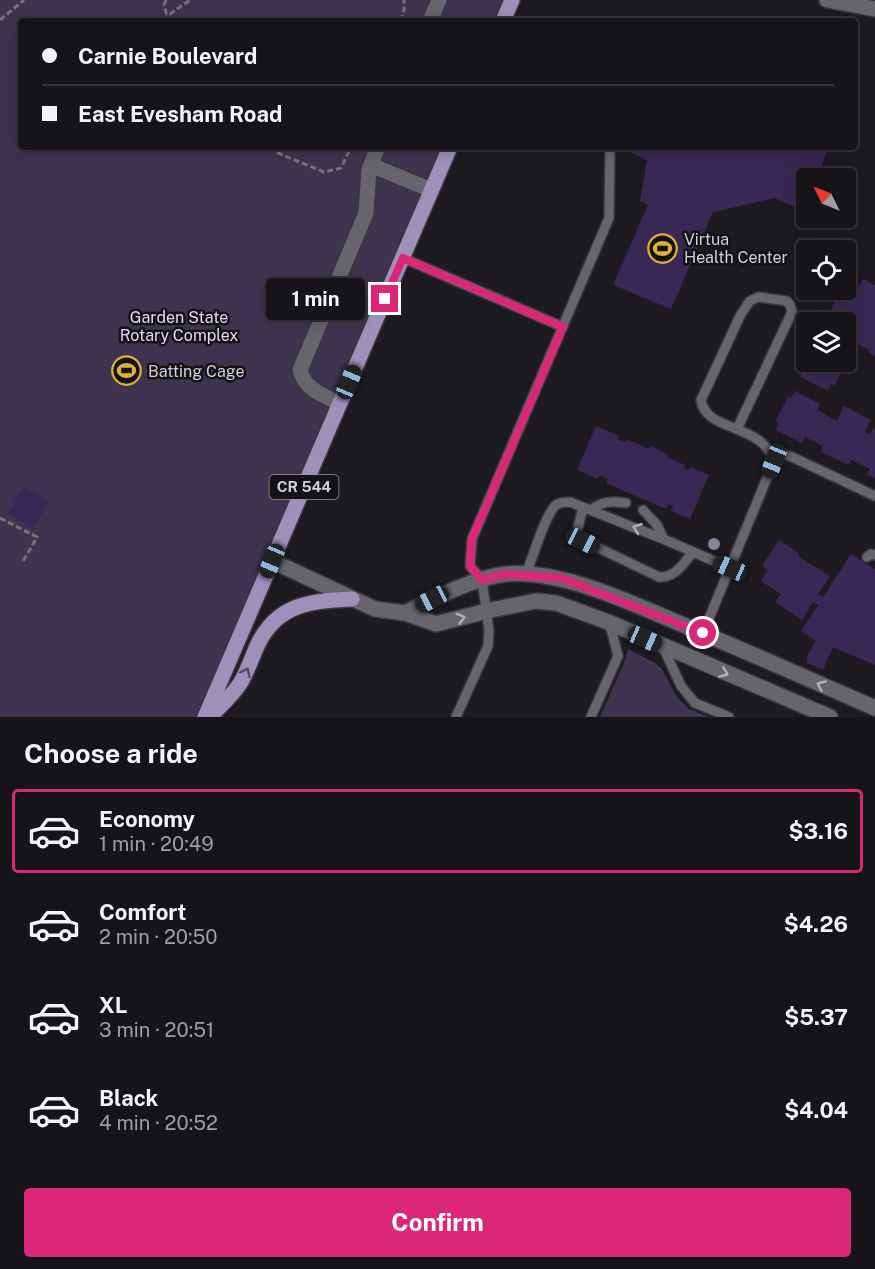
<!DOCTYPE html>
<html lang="en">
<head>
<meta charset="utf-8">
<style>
	:root { --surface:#161418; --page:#232125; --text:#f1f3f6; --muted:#9e9ea2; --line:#353337; --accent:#db2777 }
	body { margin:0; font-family:"Public Sans",sans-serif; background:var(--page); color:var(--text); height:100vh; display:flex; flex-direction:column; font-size:22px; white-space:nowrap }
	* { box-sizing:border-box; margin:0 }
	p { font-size:20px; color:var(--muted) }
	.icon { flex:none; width:33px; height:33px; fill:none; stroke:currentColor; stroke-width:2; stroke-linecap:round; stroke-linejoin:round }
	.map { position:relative; height:717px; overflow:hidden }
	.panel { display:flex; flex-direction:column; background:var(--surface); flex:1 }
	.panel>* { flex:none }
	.banner { position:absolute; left:18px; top:18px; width:840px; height:132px; border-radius:6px; box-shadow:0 3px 15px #0003,0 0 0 2px var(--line); display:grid; align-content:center; height:132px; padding:0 24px; background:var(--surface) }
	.needle { width:39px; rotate:313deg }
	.controls { position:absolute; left:796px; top:168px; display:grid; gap:12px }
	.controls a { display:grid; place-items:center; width:60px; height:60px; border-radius:6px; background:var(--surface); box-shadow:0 3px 15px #0003,0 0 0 2px var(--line); font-size:30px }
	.end { position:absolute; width:27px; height:27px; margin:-14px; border:8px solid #db2777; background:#fff; box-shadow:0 0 0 3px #fff }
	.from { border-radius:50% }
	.bubble { position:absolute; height:42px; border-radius:6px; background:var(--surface); box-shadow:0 3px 15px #0003,0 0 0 2px var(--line); font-size:20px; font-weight:700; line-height:42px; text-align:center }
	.car { position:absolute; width:18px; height:36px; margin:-18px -9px; border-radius:8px; box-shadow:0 0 4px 2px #0007; background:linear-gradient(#222 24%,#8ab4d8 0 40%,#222 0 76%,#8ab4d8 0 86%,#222 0) }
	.banner b { display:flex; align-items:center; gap:21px; height:57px; font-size:22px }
	.banner b+b { border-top:2px solid var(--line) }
	.banner i { width:15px; height:15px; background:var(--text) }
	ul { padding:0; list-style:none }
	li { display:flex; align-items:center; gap:18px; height:84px; margin:0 12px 9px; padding:0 12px; border:3px solid transparent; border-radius:6px }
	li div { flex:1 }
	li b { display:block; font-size:22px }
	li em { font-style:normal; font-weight:700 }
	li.on { border-color:var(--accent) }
	li>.icon { width:54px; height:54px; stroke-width:1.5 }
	h2 { padding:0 24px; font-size:27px; line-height:72px }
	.primary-button { display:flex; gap:12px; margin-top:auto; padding:12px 24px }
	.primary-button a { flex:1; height:69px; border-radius:6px; background:var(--accent); color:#fff; font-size:24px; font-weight:700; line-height:69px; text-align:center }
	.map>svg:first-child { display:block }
</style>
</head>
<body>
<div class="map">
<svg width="875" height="717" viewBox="0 0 875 717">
	<rect width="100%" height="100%" fill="#1d1b20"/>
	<!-- green -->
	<path fill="#3e3450" d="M0 0H512L503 21H21V147H450L205 717H0Z
		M628 649 655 663 662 669 676 696 689 709 709 717H600L624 663Z"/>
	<!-- building -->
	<path fill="#392855" d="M618 147H829L816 178H807V199L802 210 775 198 713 212 671 309 613 285 648 205 640 201 647 160Z
		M863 279 875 285V356L868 352 869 350 852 341 846 354V322H828L831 317 828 315 841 290H846V287L856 292Z
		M807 357V362H846L834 386 831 384 828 391 800 377 803 371 801 369Z
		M795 391 820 404 817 410 837 421 844 406 871 420 865 432 870 434 875 426V478L867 474 870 469 851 460 848 465 821 452 823 446 805 437 802 443 776 430 779 424 775 422 788 397 791 398Z
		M596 426 619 436 617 439 625 442 626 439 649 449 650 446 668 454 667 457 685 465 684 468 689 470 690 467 709 475 690 519 671 511 673 506 668 504 666 509 606 483 608 479 600 475 598 479 577 470Z
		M24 486 49 501 33 528 8 514Z
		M779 540 800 554 798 556 830 576 818 594 823 597 851 554 875 569V665L833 647 823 670 807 663V656L816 641 801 631 818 605 813 602 802 620 775 602 781 594 761 581 768 570 762 566Z"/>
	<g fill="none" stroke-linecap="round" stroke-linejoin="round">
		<defs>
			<path id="lane" d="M403 258 563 327
				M774 461 783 454 792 457 875 496
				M583 507 577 532 578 538 659 577C675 578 684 563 693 552
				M591 510C602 501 611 501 626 503
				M643 510 657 525 663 538
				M867 557 871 554 875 555
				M526 575C531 561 546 513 556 505 560 502 566 502 570 502L668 541 730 568
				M703 633 774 461C761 422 706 433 701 400L741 314 750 301 758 297 787 301 790 305 792 312 737 429
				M663 647 681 686 695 703 729 717
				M456 717 488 646 489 631 482 580 470 566 472 539 609 218 610 147
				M591 717 618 656 612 632 608 622"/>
			<path id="street" d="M430 21 439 0
				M371 165 431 190
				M340 403C324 396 304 389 300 370L366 213 369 169 378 147
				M272 561 375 609 405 613 436 624 491 610 536 601 556 603 608 622 830 717
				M405 613C433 599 475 577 506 574 562 569 636 605 688 627 750 653 813 681 875 708"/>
			<path id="secondary" d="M827 0 875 9"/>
			<path id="primary" d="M503 21 512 0
				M205 717 450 147
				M210 717C220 706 233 695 241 682 248 670 252 657 258 644 278 603 312 601 352 599"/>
		</defs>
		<!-- lane casing -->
		<use href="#lane" stroke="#38373b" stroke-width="12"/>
		<!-- street casing -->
		<use href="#street" stroke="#38373b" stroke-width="18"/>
		<!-- secondary casing -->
		<use href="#secondary" stroke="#38373b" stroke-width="18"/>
		<!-- primary casing -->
		<use href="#primary" stroke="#38373b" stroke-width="18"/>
		<!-- path -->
		<path stroke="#757478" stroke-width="3" stroke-dasharray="6 3" stroke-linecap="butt" d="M166 0 164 5 167 16
			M0 20 24 0
			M170 21 167 16 190 0
			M401 21 404 10V0
			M270 147 278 153 324 172 341 168 351 147
			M0 518 37 537 22 563"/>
		<!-- lane -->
		<use href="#lane" stroke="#67656c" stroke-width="9"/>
		<!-- street -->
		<use href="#street" stroke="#67656c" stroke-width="15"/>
		<!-- secondary -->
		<use href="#secondary" stroke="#67656c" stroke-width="15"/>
		<!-- primary -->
		<use href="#primary" stroke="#9e90bb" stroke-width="15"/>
	</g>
	<!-- trees -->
	<circle fill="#888296" cx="714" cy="544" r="6"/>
	<!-- one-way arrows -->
	<defs><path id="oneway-chevron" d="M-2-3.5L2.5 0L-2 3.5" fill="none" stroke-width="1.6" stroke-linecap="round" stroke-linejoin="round" transform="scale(1.5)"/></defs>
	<g stroke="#b2b1b6">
		<use href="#oneway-chevron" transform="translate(637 528) rotate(-159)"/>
		<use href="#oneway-chevron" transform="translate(461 618) rotate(-15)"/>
		<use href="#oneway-chevron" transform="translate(724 673) rotate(23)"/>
		<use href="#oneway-chevron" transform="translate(821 685) rotate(-156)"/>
	</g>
	<use stroke="#524b61" href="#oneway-chevron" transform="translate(246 672) rotate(-65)"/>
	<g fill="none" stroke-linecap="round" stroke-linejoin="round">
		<!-- route -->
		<path stroke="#db2777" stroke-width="8" d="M385 299 403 258 563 327 472 539 470 566 482 580 506 574 561 578 703 633"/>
	</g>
	<!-- icons -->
	<defs>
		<symbol id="stadium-ring" viewBox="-11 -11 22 22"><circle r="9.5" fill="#131217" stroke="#dcb233" stroke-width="1.5"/><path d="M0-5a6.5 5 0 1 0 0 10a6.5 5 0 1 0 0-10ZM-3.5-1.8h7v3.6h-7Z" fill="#dcb233"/></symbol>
	</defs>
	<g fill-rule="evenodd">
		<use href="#stadium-ring" x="646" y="232" width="33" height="33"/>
		<use href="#stadium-ring" x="110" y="354" width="33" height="33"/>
	</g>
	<g text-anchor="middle" stroke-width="5" stroke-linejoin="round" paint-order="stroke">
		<!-- shield labels -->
		<rect fill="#131217" stroke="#99989c" stroke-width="1.5" x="269.5" y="475" width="69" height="24" rx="4.5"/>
		<g font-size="15" font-weight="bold" fill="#d2d1d5">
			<text x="304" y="492">CR 544</text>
		</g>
		<!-- poi labels -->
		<g font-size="16" fill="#d2d1d5" stroke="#131217" text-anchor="start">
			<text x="684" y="245">Virtua<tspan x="684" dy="18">Health Center</tspan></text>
			<text x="148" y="377">Batting Cage</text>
		</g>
		<!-- park labels -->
		<g font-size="16" fill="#e0d6f6" stroke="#131217">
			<text x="179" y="323">Garden State<tspan x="179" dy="18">Rotary Complex</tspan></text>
		</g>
	</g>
</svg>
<div class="controls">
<a><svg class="needle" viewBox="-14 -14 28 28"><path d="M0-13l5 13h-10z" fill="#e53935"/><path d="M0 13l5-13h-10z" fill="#9e9ea2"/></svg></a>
<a><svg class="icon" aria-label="locate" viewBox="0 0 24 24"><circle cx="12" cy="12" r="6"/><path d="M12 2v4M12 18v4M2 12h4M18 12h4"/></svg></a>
<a><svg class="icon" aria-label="layers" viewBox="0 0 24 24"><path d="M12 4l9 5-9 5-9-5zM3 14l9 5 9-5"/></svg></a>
</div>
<i class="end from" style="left:703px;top:633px"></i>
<i class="end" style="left:385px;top:299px"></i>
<div class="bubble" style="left:266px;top:278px;width:99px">1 min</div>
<i class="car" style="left:349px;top:382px;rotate:23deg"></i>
<i class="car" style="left:774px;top:461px;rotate:202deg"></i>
<i class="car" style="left:583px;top:541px;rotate:116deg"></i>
<i class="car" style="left:272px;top:561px;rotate:203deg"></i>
<i class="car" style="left:730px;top:568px;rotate:294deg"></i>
<i class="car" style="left:432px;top:599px;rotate:242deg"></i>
<i class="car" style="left:645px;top:639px;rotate:114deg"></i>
<div class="banner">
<b><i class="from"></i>Carnie Boulevard</b>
<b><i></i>East Evesham Road</b>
</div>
</div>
<section class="panel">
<h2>Choose a ride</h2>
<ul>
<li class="on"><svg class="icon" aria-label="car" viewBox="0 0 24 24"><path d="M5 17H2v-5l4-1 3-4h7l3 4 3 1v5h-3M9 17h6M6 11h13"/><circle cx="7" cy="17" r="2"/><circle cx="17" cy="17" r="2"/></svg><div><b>Economy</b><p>1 min · 20:49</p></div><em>$3.16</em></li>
<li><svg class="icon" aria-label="car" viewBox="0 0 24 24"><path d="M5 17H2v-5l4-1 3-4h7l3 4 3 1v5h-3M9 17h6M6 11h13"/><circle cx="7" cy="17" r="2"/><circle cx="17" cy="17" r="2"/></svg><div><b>Comfort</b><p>2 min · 20:50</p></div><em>$4.26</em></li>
<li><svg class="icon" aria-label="car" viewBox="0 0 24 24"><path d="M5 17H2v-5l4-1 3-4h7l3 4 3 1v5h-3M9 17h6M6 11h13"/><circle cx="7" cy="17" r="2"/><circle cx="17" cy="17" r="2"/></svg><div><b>XL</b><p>3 min · 20:51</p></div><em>$5.37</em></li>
<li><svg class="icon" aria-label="car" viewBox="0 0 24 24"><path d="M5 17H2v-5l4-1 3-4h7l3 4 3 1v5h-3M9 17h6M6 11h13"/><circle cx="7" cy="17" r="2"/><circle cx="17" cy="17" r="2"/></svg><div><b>Black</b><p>4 min · 20:52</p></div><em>$4.04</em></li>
</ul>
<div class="primary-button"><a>Confirm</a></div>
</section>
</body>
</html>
